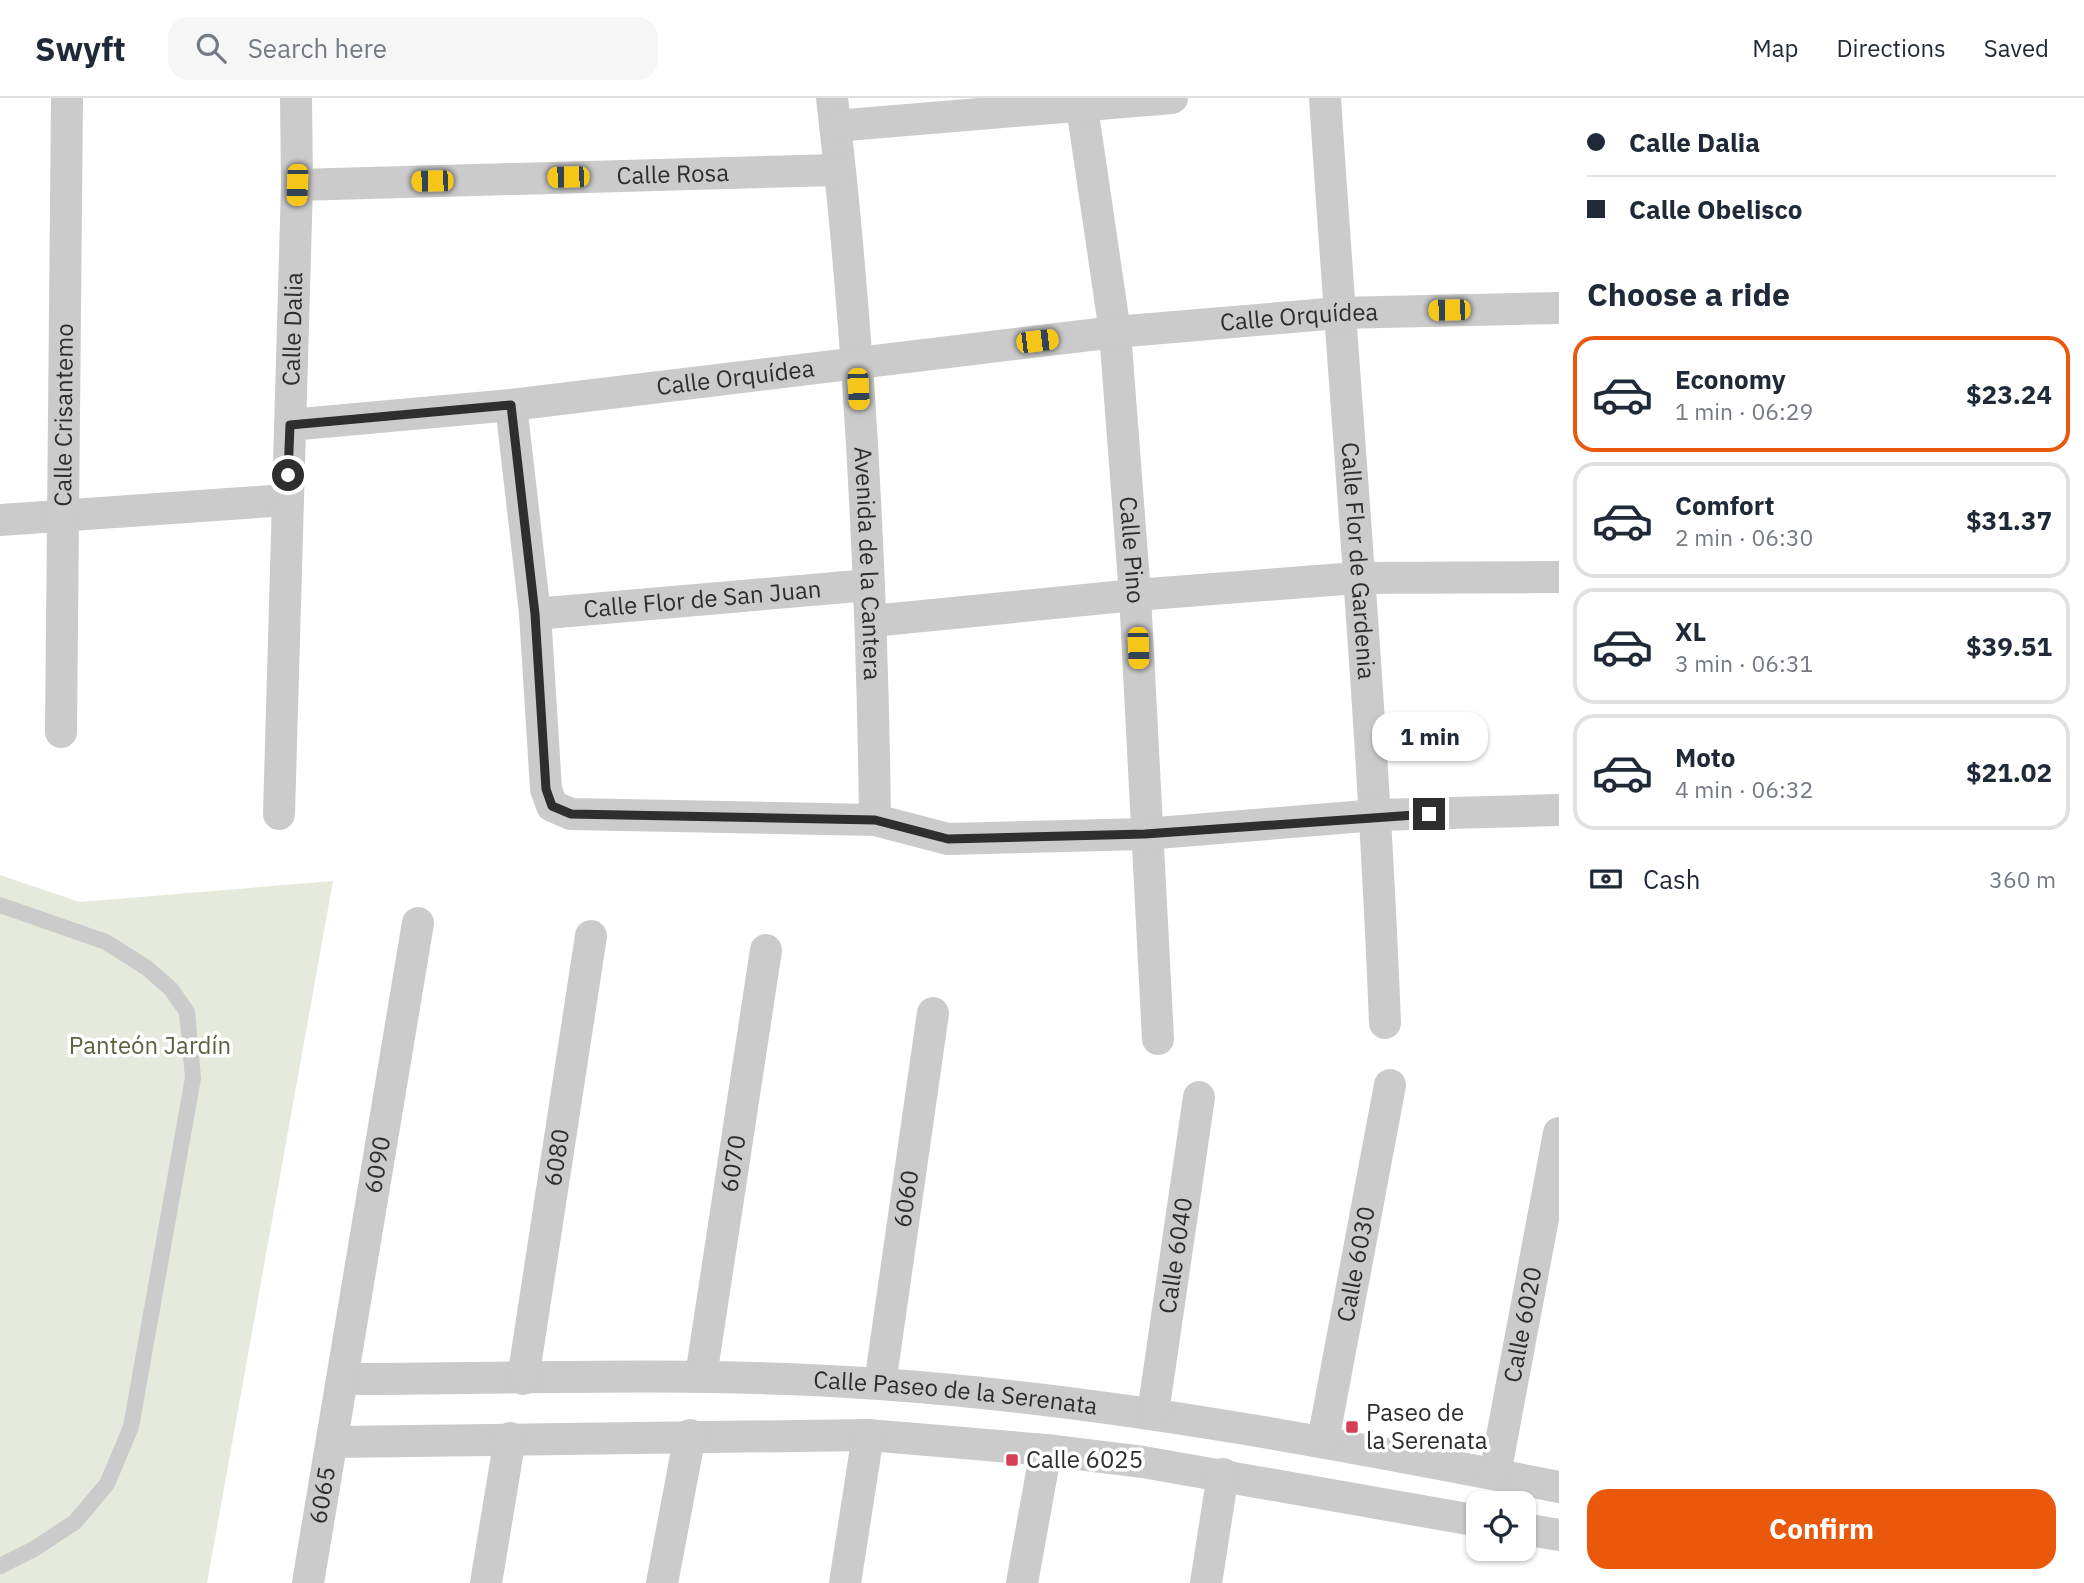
<!DOCTYPE html>
<html lang="en">
<head>
<meta charset="utf-8">
<style>
	:root { --surface:#fff; --page:#f6f6f7; --text:#1f2937; --muted:#747a83; --line:#e0e1e3; --accent:#ea580c }
	body { margin:0; font-family:"IBM Plex Sans",sans-serif; background:var(--page); color:var(--text); height:100vh; display:flex; flex-direction:column; font-size:26px; white-space:nowrap }
	* { box-sizing:border-box; margin:0 }
	p { font-size:23px; color:var(--muted) }
	.icon { flex:none; width:38px; height:38px; fill:none; stroke:currentColor; stroke-width:2; stroke-linecap:round; stroke-linejoin:round }
	.map { position:relative; flex:1; overflow:hidden }
	.sheet { display:flex; flex-direction:column; background:var(--surface); width:525px }
	.sheet>* { flex:none }
	.banner { display:grid; align-content:center; height:154px; padding:0 28px; background:var(--surface) }
	.fabs { position:absolute; left:1466px; top:1393px; display:grid; gap:14px }
	.fabs a { display:grid; place-items:center; width:70px; height:70px; border-radius:14px; background:var(--surface); box-shadow:0 2px 5px #0004; font-size:35px }
	.end { position:absolute; width:32px; height:32px; margin:-16px; border:9px solid #2e2e2e; background:#fff; box-shadow:0 0 0 4px #fff }
	.from { border-radius:50% }
	.bubble { position:absolute; height:49px; border-radius:21px; background:var(--surface); box-shadow:0 2px 5px #0004; font-size:23px; font-weight:800; line-height:49px; text-align:center }
	.car { position:absolute; width:21px; height:42px; margin:-21px -10px; border-radius:9px; box-shadow:0 0 5px 2px #0007; background:linear-gradient(#f5c518 24%,#345 0 40%,#f5c518 0 76%,#345 0 86%,#f5c518 0) }
	.banner b { display:flex; align-items:center; gap:24px; height:66px; font-size:26px }
	.banner b+b { border-top:2px solid var(--line) }
	.banner i { width:18px; height:18px; background:var(--text) }
	ul { padding:0; list-style:none }
	li { display:flex; align-items:center; gap:21px; height:116px; margin:0 14px 10px; padding:0 14px; border:4px solid var(--line); border-radius:21px }
	li div { flex:1 }
	li b { display:block; font-size:26px }
	li em { font-style:normal; font-weight:800 }
	li.active { border-color:var(--accent) }
	li>.icon { width:63px; height:63px; stroke-width:1.5 }
	h2 { padding:0 28px; font-size:32px; line-height:84px }
	.pay { display:flex; align-items:center; gap:18px; height:77px; padding:0 28px; font-size:26px }
	.pay p { margin-inline-start:auto }
	.cta { display:flex; gap:14px; margin-top:auto; padding:14px 28px }
	.cta a { flex:1; height:80px; border-radius:21px; background:var(--accent); color:#fff; font-size:28px; font-weight:800; line-height:80px; text-align:center }
	header { display:flex; align-items:center; gap:42px; box-sizing:border-box; height:98px; padding:0 35px; background:var(--surface); border-bottom:2px solid var(--line) }
	header strong { font-size:33px }
	nav { display:flex; gap:38px; margin-inline-start:auto; font-size:24px }
	.search { width:490px; height:63px; background:var(--page); display:flex; align-items:center; gap:18px; box-sizing:border-box; padding:0 24px; border-radius:21px; color:var(--muted); font-size:26px }
	main { display:flex; flex:1; min-height:0 }
	.map>svg:first-child { display:block }
</style>
</head>
<body>
<header>
<strong>Swyft</strong>
<div class="search"><svg class="icon" aria-label="search" viewBox="0 0 24 24"><circle cx="10" cy="10" r="6"/><path d="M15 15l6 6"/></svg>Search here</div>
<nav><a>Map</a><a>Directions</a><a>Saved</a></nav>
</header>
<main>
<div class="map">
<svg width="1559" height="1485" viewBox="0 0 1559 1485">
	<rect width="100%" height="100%" fill="#fff"/>
	<!-- green -->
	<path fill="#e5eadc" d="M0 777 80 804 333 783 207 1485H0Z"/>
	<g fill="none" stroke-linecap="round" stroke-linejoin="round">
		<!-- lane -->
		<path stroke="#cbcbcb" stroke-width="16" d="M0 807 106 844 147 870 171 891 187 914 193 980 131 1329 107 1386 75 1424 34 1451 0 1468"/>
		<!-- street -->
		<g stroke="#cbcbcb" stroke-width="32">
			<path id="s1" d="M832 0C860 239 872 481 875 722"/>
			<path id="s2" d="M1325 0C1345 308 1373 617 1385 925"/>
			<path id="s3" d="M1082 9 1115 234 1135 497 1158 941"/>
			<path d="M835 28 1172 0"/>
			<path id="s4" d="M297 87 838 72"/>
			<path d="M511 307 535 516 546 691 552 708 571 716 875 722 948 741 1145 736 1377 717 1559 712"/>
			<path id="s5" d="M290 327 511 307 1115 234 1339 215 1559 210"/>
			<path d="M0 422 287 402"/>
			<path id="s6" d="M535 516 869 487"/>
			<path d="M872 523 1135 497 1357 480 1559 479"/>
			<path id="s7" d="M61 634 67 0"/>
			<path id="s8" d="M279 716 297 87 296 0"/>
			<path id="s9" d="M701 1278 766 852"/>
			<path id="s10" d="M344 1281C522 1281 701 1273 879 1286 1108 1302 1334 1345 1559 1389"/>
			<path id="s11" d="M523 1281 591 838"/>
			<path id="s12" d="M880 1286 933 915"/>
			<path id="s13" d="M1153 1315 1199 999"/>
			<path id="s14" d="M1323 1343 1390 987"/>
			<path d="M334 1344 868 1337 1046 1352 1143 1364 1479 1423"/>
			<path id="s15" d="M1495 1376 1559 1035"/>
			<path d="M1524 1431 1559 1437"/>
			<path id="s16" d="M308 1485 418 825"/>
			<path d="M486 1485 510 1340"/>
			<path d="M662 1485 690 1337"/>
			<path d="M845 1485 868 1337"/>
			<path d="M1022 1485 1046 1352"/>
			<path d="M1206 1485 1223 1376"/>
		</g>
	</g>
	<g fill="none" stroke-linecap="round" stroke-linejoin="round">
		<!-- route -->
		<path stroke="#2e2e2e" stroke-width="9" d="M288 377 290 327 511 307 535 516 546 691 552 708 571 716 875 722 948 741 1145 736 1429 716"/>
	</g>
	<!-- markers -->
	<g fill="#d63e58" stroke="#fff" stroke-width="2.5">
		<rect x="1345" y="1322" width="14" height="14" rx="3.5"/>
		<rect x="1005" y="1355" width="14" height="14" rx="3.5"/>
	</g>
	<g text-anchor="middle" stroke-width="7" stroke-linejoin="round" paint-order="stroke">
		<!-- street labels -->
		<g font-size="24" fill="#2e2e2e" stroke="#fff">
			<text dy="8" stroke="none"><textPath href="#s4" startOffset="376">Calle Rosa</textPath></text>
			<text dy="8" stroke="none"><textPath href="#s5" startOffset="1015">Calle Orquídea</textPath></text>
			<text dy="8" stroke="none"><textPath href="#s8" startOffset="485">Calle Dalia</textPath></text>
			<text dy="8" stroke="none"><textPath href="#s5" startOffset="448">Calle Orquídea</textPath></text>
			<text dy="8" stroke="none"><textPath href="#s7" startOffset="317">Calle Crisantemo</textPath></text>
			<text dy="8" stroke="none"><textPath href="#s3" startOffset="446">Calle Pino</textPath></text>
			<text dy="8" stroke="none"><textPath href="#s2" startOffset="464">Calle Flor de Gardenia</textPath></text>
			<text dy="8" stroke="none"><textPath href="#s1" startOffset="467">Avenida de la Cantera</textPath></text>
			<text dy="8" stroke="none"><textPath href="#s6" startOffset="168">Calle Flor de San Juan</textPath></text>
			<text dy="8" stroke="none"><textPath href="#s11" startOffset="224">6080</textPath></text>
			<text dy="8" stroke="none"><textPath href="#s9" startOffset="215">6070</textPath></text>
			<text dy="8" stroke="none"><textPath href="#s16" startOffset="424">6090</textPath></text>
			<text dy="8" stroke="none"><textPath href="#s12" startOffset="187">6060</textPath></text>
			<text dy="8" stroke="none"><textPath href="#s13" startOffset="159">Calle 6040</textPath></text>
			<text dy="8" stroke="none"><textPath href="#s14" startOffset="180">Calle 6030</textPath></text>
			<text dy="8" stroke="none"><textPath href="#s15" startOffset="152">Calle 6020</textPath></text>
			<text dy="8" stroke="none"><textPath href="#s10" startOffset="612">Calle Paseo de la Serenata</textPath></text>
			<text dy="8" stroke="none"><textPath href="#s16" startOffset="89">6065</textPath></text>
		</g>
		<!-- park labels -->
		<g font-size="24" fill="#54653f" stroke="#fff">
			<text x="150" y="956">Panteón Jardín</text>
		</g>
		<!-- poi labels -->
		<g font-size="24" fill="#2e2e2e" stroke="#fff" text-anchor="start">
			<text x="1366" y="1323">Paseo de<tspan x="1366" dy="28">la Serenata</tspan></text>
			<text x="1026" y="1370">Calle 6025</text>
		</g>
	</g>
</svg>
<div class="fabs">
<a><svg class="icon" aria-label="locate" viewBox="0 0 24 24"><circle cx="12" cy="12" r="6"/><path d="M12 2v4M12 18v4M2 12h4M18 12h4"/></svg></a>
</div>
<i class="end from" style="left:288px;top:377px"></i>
<i class="end" style="left:1429px;top:716px"></i>
<div class="bubble" style="left:1372px;top:614px;width:116px">1 min</div>
<i class="car" style="left:568px;top:79px;rotate:269deg"></i>
<i class="car" style="left:432px;top:83px;rotate:269deg"></i>
<i class="car" style="left:297px;top:87px;rotate:182deg"></i>
<i class="car" style="left:1449px;top:212px;rotate:269deg"></i>
<i class="car" style="left:1037px;top:243px;rotate:83deg"></i>
<i class="car" style="left:858px;top:291px;rotate:177deg"></i>
<i class="car" style="left:1138px;top:550px;rotate:178deg"></i>
</div>
<section class="sheet">
<div class="banner">
<b><i class="from"></i>Calle Dalia</b>
<b><i></i>Calle Obelisco</b>
</div>
<h2>Choose a ride</h2>
<ul>
<li class="active"><svg class="icon" aria-label="car" viewBox="0 0 24 24"><path d="M5 17H2v-5l4-1 3-4h7l3 4 3 1v5h-3M9 17h6M6 11h13"/><circle cx="7" cy="17" r="2"/><circle cx="17" cy="17" r="2"/></svg><div><b>Economy</b><p>1 min · 06:29</p></div><em>$23.24</em></li>
<li><svg class="icon" aria-label="car" viewBox="0 0 24 24"><path d="M5 17H2v-5l4-1 3-4h7l3 4 3 1v5h-3M9 17h6M6 11h13"/><circle cx="7" cy="17" r="2"/><circle cx="17" cy="17" r="2"/></svg><div><b>Comfort</b><p>2 min · 06:30</p></div><em>$31.37</em></li>
<li><svg class="icon" aria-label="car" viewBox="0 0 24 24"><path d="M5 17H2v-5l4-1 3-4h7l3 4 3 1v5h-3M9 17h6M6 11h13"/><circle cx="7" cy="17" r="2"/><circle cx="17" cy="17" r="2"/></svg><div><b>XL</b><p>3 min · 06:31</p></div><em>$39.51</em></li>
<li><svg class="icon" aria-label="car" viewBox="0 0 24 24"><path d="M5 17H2v-5l4-1 3-4h7l3 4 3 1v5h-3M9 17h6M6 11h13"/><circle cx="7" cy="17" r="2"/><circle cx="17" cy="17" r="2"/></svg><div><b>Moto</b><p>4 min · 06:32</p></div><em>$21.02</em></li>
</ul>
<div class="pay"><svg class="icon" aria-label="cash" viewBox="0 0 24 24"><path d="M3 7h18v10H3z"/><circle cx="12" cy="12" r="2"/></svg>Cash<p>360 m</p></div>
<div class="cta"><a>Confirm</a></div>
</section>
</main>
</body>
</html>
